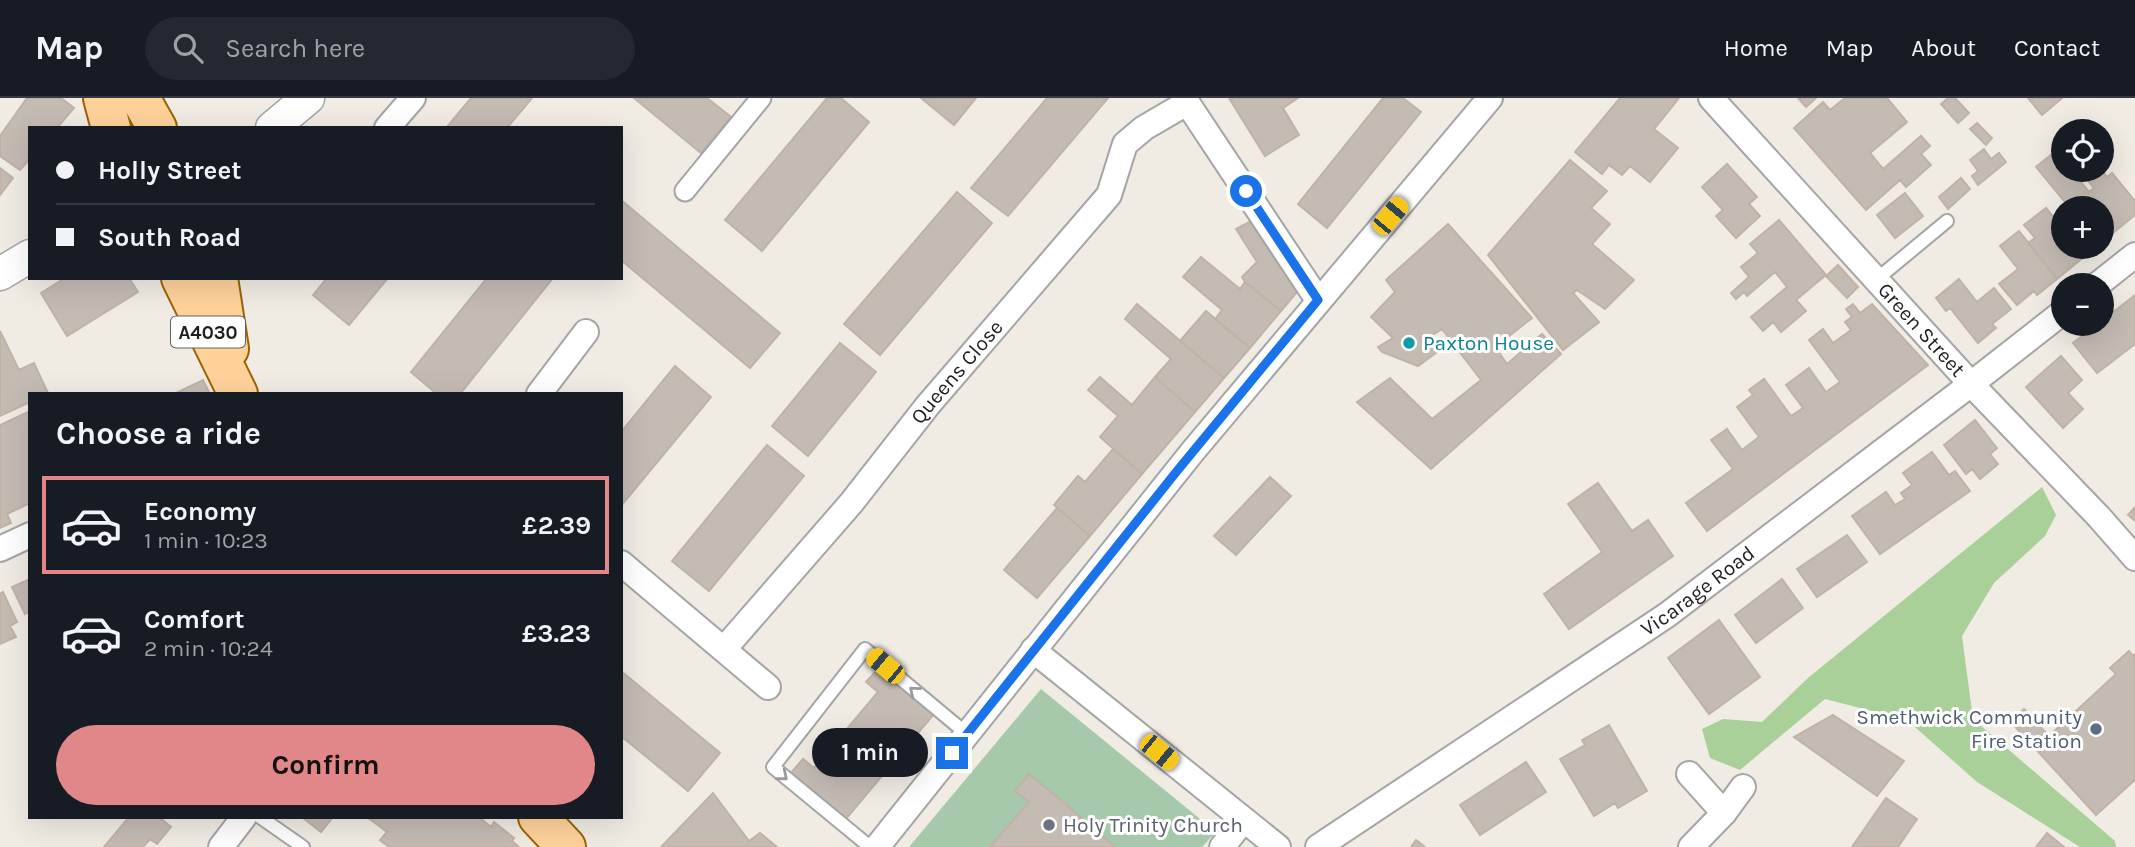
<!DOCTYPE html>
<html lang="en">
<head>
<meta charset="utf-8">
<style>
	:root { --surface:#171b24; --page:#242831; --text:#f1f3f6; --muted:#9ea1a6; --line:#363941; --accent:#e18689 }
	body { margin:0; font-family:Karla,sans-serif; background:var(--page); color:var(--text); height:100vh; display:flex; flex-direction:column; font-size:26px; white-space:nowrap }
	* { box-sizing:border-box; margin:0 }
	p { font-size:23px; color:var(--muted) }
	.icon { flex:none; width:38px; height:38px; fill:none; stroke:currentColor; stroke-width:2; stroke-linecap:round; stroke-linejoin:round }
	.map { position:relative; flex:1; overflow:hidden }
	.panel { position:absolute; left:28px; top:294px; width:595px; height:427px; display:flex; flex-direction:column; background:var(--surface); border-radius:0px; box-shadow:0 7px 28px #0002 }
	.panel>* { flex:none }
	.banner { position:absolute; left:28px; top:28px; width:595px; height:154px; border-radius:0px; box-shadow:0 7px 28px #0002; display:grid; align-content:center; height:154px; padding:0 28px; background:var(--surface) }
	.buttons { position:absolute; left:2051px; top:21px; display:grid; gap:14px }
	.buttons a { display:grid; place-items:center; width:63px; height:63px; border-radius:50%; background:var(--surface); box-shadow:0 7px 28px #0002; font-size:35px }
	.end { position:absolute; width:32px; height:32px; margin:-16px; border:9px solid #1a73e8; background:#fff; box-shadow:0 0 0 4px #fff }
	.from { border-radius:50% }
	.bubble { position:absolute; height:49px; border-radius:24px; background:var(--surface); box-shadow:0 7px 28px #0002; font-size:23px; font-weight:700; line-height:49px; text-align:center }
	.car { position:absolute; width:21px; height:42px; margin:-21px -10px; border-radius:9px; box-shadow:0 0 5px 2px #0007; background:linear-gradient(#f5c518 24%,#345 0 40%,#f5c518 0 76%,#345 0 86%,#f5c518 0) }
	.banner b { display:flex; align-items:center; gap:24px; height:66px; font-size:26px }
	.banner b+b { border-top:2px solid var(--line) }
	.banner i { width:18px; height:18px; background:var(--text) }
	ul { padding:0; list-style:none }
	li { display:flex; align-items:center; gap:21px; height:98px; margin:0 14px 10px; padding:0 14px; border:4px solid transparent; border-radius:0px }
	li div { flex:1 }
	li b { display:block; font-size:26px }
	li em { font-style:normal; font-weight:700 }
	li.on { border-color:var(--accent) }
	li>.icon { width:63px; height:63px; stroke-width:1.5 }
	h2 { padding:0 28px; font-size:32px; line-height:84px }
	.button { display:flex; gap:14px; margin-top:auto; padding:14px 28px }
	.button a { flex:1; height:80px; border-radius:42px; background:var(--accent); color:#111; font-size:28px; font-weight:700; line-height:80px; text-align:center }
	header { display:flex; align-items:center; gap:42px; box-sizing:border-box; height:98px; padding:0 35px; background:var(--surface); border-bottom:2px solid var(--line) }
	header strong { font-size:33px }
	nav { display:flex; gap:38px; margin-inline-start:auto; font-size:24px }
	.search { width:490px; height:63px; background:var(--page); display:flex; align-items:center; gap:18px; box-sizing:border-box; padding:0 24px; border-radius:38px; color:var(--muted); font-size:26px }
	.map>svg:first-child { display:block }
</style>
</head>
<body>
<header>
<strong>Map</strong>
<div class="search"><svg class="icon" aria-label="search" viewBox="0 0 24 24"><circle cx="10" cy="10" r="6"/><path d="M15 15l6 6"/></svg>Search here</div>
<nav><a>Home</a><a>Map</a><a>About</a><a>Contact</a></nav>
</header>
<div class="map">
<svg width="2135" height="749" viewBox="0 0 2135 749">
	<rect width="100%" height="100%" fill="#f0ece4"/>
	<!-- forest -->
	<path fill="#a9d098" d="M2042 389 2056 417 2045 438 1994 485 1962 538 1973 621 2115 743 2116 749H2080L1977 684 1907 622 1825 601 1740 672 1710 660 1702 631 1723 621 1762 624 1808 580Z"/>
	<!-- cemetery -->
	<path fill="#a5c9aa" d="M1041 591 1216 734 1202 749H909Z"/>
	<!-- building -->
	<path fill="#c4bbb3" stroke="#c2b2a6" stroke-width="2" d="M27 0H61L74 10 57 30H30V61L20 72 0 58V38Z
		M471 0H532L507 30H446Z
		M634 0H707L731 19 701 55Z
		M827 0H841L869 24 762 153 725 122Z
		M921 0H976L954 27Z
		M1047 0H1108L1008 118 971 90Z
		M1229 0H1298L1283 10 1299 37 1265 58Z
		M1383 0H1403L1421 14 1327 130 1298 106Z
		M1620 0H1679L1654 31 1678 50 1650 84 1630 68 1622 77 1609 67 1602 76 1575 54Z
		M1798 0H1816L1806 9Z
		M1845 0H1887L1907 24 1870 55 1883 71 1921 38 1930 48 1921 56 1931 67 1906 89 1900 82 1866 112 1794 30 1823 4 1830 12Z
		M1948 0H1955L1969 15 1958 25 1941 6Z
		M2028 0H2062L2042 17Z
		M1977 25 1992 40 1986 47 1970 31Z
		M1984 51 1991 61 1999 55 2006 64 1978 87 1972 78 1978 73 1970 62Z
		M2056 53 2063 62V72H2071L2089 94 2094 90 2079 72H2101L2107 79 2112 75 2135 103V117L2102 144V110H2070L2036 69Z
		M1570 62 1607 93 1591 110 1610 126 1592 146 1634 182 1605 211 1577 192 1573 195 1599 224 1563 252 1488 157Z
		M1727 66 1757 99 1749 106 1760 118 1736 140 1716 118 1723 112 1702 89Z
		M0 70 13 80 0 97Z
		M1961 80 1970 91 1948 111 1939 99Z
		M957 94 992 125 880 257 844 226Z
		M1905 95 1923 118 1895 140 1877 117Z
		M621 102 780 235 750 270 621 162Z
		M2046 110 2056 122 2063 117V149H2096L2057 181 2028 145 2035 140 2024 127Z
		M1255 121 1302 188 1281 213 1245 184 1242 179 1257 164 1236 131Z
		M1779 122 1826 177 1796 202 1806 213 1781 234 1773 224 1763 233 1751 219 1787 189 1775 174 1747 198 1744 194 1736 201 1731 195 1749 179 1741 169 1758 155 1750 146Z
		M1448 126 1532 220 1495 249 1507 266 1542 236 1561 256 1431 371 1357 304 1390 280 1432 321 1481 282 1442 231 1428 240 1440 252 1418 268 1382 254 1378 249 1393 240 1371 219 1395 194 1386 182Z
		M2019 133 2057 181 2037 197 2034 193 2017 207 1999 186 2018 171 2000 148Z
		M1201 159 1240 191 1245 184 1281 213 1250 250 1215 221 1222 212 1183 179Z
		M1838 167 1858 189 1847 200 1826 178Z
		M65 180H129L138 194 67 238 41 195Z
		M327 180H388L349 227 313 197Z
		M487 180H553L460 296H437L411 274Z
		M1959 181 1977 204 1994 190 2011 211 1992 226 1996 230 1978 245 1950 210 1946 213 1936 200Z
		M2135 197V246L2097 275 2073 245 2098 226H2102V223Z
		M1137 206 1224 280 1195 314 1155 279 1171 261 1125 221Z
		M1853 206 1860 215 1872 206 1928 267 1707 433 1686 405 1733 371 1711 342 1727 331 1742 352 1759 339 1737 309 1753 297 1749 292 1764 281 1791 318 1803 310 1786 287 1809 270 1826 294 1840 284 1809 242 1823 231 1833 245 1851 232 1845 224 1852 219 1846 211Z
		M1206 213 1250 250 1224 280 1180 243Z
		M0 233 19 272 34 265 48 295 30 296V304L0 318Z
		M840 245 876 274 808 358 772 328Z
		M2061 258 2082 282 2068 295 2083 311 2063 330 2026 289Z
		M675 268 711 299 621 408V334Z
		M1100 279 1132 307 1155 279 1195 314 1142 376 1100 339 1118 318 1088 292Z
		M203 282 210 296H174Z
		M30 313V405L7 416 11 425 0 430V327Z
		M1975 322 1997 350 1990 356 1998 366 1980 381 1972 371 1966 376 1944 347Z
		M767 347 804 378 709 493 672 463Z
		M1113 351 1142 376 1090 438 1054 407 1078 378 1085 384Z
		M1932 354 1949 377 1955 373 1970 393 1880 456 1852 418 1886 394 1895 407 1905 401 1901 395 1912 387 1903 375Z
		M1270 379 1291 398 1236 457 1214 438Z
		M1598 385 1632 433 1648 422 1673 458 1569 531 1544 496 1602 454 1568 406Z
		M2135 409V423L2128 417Z
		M1057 410 1090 438 1037 500 1004 472Z
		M1847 437 1867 464 1817 499 1797 471Z
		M30 481V513L25 516 12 489Z
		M1782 481 1803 510 1756 545 1735 517Z
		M3 494 17 524 10 528 16 539 0 546V496Z
		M1719 522 1760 579 1709 616 1668 560Z
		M2129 553 2133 558 2135 556V682L2096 717 2010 623 2024 611 2049 638 2116 576 2110 570Z
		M879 570 934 616 845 722 790 676 803 661 814 670 878 594 866 584Z
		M621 573 720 655 688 693 621 638Z
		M1833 617 1904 663 1877 698 1794 639Z
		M1609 627 1647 693 1618 710 1615 705 1594 718 1560 661 1585 647 1582 642Z
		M1526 664 1546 694 1480 737 1460 707Z
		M1029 676 1056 698 1115 749H990L1029 704 1015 693Z
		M713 695 749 743 760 735 777 749H661Z
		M1886 700 1917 721 1898 749H1852Z
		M129 719H159L171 729 157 746 150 741 143 749H104Z
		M302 719H333L321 734Z
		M367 719H479L491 729 494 724 514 740 512 743 519 749H389L380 742 387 734Z
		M2047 735 2064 749H2036Z
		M1416 742 1425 749H1411Z"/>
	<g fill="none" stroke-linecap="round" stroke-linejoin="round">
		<defs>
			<path id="service" d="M1877 181 1947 123
				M260 719 303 749
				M870 749 773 669 865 551 967 636"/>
			<path id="pedestrian" d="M685 93 761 0"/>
			<g id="minor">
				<path d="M1184 0 1318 202"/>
				<path id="s1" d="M1711 0 1971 286 2099 419 2135 460"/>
				<path d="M387 30 413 0"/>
				<path d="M2097 187 2135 157"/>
				<path d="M539 296 586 234"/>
				<path d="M0 451 30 437"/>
				<path d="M621 465 768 589"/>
				<path id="s2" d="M724 551 852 404 928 307 1109 97 1125 46 1144 30 1187 5"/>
				<path d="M1033 552 1278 749"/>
				<path d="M1689 676 1724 715"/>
				<path d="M221 749 244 719"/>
				<path d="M877 749 1193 353 1490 0"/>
				<path d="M1222 749 1243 723"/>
				<path id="s3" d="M1318 749 1667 517 1971 286 2063 214"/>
				<path d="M1691 749 1724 715 1743 689"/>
			</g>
			<path id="tertiary" d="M272 30 308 0
				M0 176 30 158"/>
			<path id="primary" d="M103 0 111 30
				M140 0 157 30
				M181 180 238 296
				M218 180 229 251
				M538 719 566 749"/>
		</defs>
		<!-- service casing -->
		<use href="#service" stroke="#a5a5a5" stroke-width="16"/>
		<!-- pedestrian casing -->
		<use href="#pedestrian" stroke="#a5a5a5" stroke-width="23"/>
		<!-- minor casing -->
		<use href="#minor" stroke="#a5a5a5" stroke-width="28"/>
		<!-- tertiary casing -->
		<use href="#tertiary" stroke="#a5a5a5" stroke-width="35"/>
		<!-- primary casing -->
		<use href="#primary" stroke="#996400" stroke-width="42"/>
		<!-- service -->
		<use href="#service" stroke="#fff" stroke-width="12"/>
		<!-- pedestrian -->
		<use href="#pedestrian" stroke="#fff" stroke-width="19"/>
		<!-- minor -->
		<use href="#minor" stroke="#fff" stroke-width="24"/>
		<!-- tertiary -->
		<use href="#tertiary" stroke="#fff" stroke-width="32"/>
		<!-- primary -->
		<use href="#primary" stroke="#ffd29a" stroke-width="38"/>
	</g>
	<!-- one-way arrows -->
	<defs><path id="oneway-chevron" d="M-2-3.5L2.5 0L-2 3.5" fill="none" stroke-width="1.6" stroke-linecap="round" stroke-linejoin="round" transform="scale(1.75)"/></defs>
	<g stroke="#9a9a9a">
		<use href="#oneway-chevron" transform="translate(914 593) rotate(-140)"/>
		<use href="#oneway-chevron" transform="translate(783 678) rotate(39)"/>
	</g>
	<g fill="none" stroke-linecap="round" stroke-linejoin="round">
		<!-- route -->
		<path stroke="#1a73e8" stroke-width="9" d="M952 655 1177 373 1318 202 1246 93"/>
	</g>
	<!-- markers -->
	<circle fill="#0f9aa8" stroke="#fff" stroke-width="2.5" cx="1409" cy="245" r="7"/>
	<circle fill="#5c6f8a" stroke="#fff" stroke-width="2.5" cx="2096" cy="631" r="7"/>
	<circle fill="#6b7280" stroke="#fff" stroke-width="2.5" cx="1049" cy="727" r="7"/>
	<g text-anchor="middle" stroke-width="6" stroke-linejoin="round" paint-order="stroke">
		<!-- shield labels -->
		<rect fill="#fff" stroke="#626262" stroke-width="2" x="171" y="218.5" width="74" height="31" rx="5"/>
		<g font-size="19" font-weight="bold" fill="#1e1e1e">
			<text x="208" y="241">A4030</text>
		</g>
		<!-- street labels -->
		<g font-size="21" fill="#1e1e1e" stroke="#fff">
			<text dy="7" stroke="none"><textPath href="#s1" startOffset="313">Green Street</textPath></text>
			<text dy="7" stroke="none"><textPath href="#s2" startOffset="362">Queens Close</textPath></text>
			<text dy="7" stroke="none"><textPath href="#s3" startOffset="458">Vicarage Road</textPath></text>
		</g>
		<!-- culture labels -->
		<g font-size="21" fill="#0d838f" stroke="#fff" text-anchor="start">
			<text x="1423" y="252">Paxton House</text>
		</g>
		<!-- service labels -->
		<g font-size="21" fill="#4e5e75" stroke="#fff" text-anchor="end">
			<text x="2082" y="626">Smethwick Community<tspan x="2082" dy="24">Fire Station</tspan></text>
		</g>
		<!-- worship labels -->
		<g font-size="21" fill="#5b616d" stroke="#fff" text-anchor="start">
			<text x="1063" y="734">Holy Trinity Church</text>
		</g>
	</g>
</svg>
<div class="buttons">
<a><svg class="icon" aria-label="locate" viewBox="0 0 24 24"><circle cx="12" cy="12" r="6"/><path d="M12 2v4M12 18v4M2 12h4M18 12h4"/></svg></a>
<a>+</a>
<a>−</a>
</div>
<i class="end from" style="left:1246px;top:93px"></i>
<i class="end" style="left:952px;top:655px"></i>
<div class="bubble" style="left:812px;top:630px;width:116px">1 min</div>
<i class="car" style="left:1390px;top:118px;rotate:40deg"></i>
<i class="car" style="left:885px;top:568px;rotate:310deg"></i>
<i class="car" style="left:1159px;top:654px;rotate:129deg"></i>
<div class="banner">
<b><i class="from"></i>Holly Street</b>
<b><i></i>South Road</b>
</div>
<section class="panel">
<h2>Choose a ride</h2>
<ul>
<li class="on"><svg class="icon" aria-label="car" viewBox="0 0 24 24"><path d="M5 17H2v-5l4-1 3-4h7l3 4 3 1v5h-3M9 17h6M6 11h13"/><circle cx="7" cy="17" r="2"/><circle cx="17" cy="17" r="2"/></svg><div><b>Economy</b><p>1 min · 10:23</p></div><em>£2.39</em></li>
<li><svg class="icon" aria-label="car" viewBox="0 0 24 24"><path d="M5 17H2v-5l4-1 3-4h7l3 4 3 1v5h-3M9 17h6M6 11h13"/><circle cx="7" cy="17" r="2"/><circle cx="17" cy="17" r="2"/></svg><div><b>Comfort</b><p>2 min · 10:24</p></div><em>£3.23</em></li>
</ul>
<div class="button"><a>Confirm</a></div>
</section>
</div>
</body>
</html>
